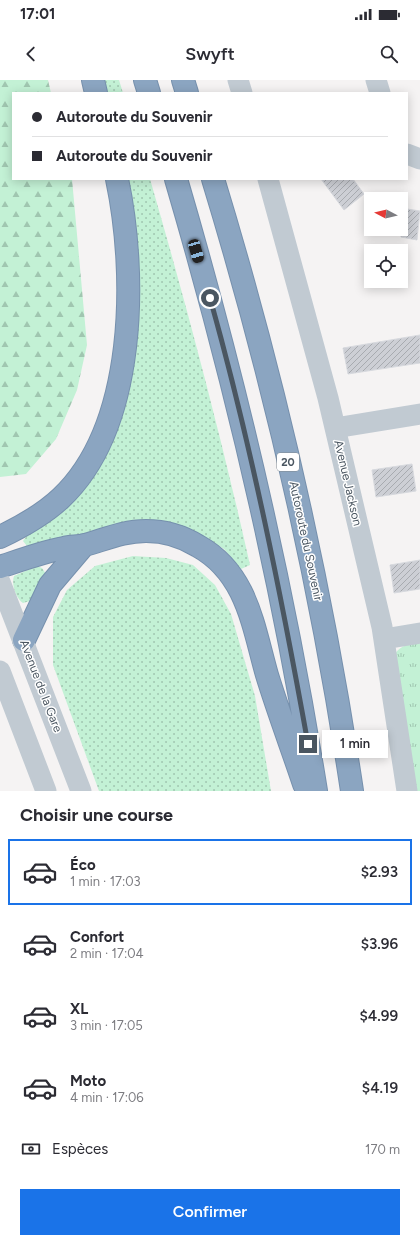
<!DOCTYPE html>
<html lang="fr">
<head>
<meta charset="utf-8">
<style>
	:root { --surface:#fff; --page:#f7f7f7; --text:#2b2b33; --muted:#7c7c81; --line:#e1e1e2; --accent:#1a73e8 }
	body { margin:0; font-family:Figtree,sans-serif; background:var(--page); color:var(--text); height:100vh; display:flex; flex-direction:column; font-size:15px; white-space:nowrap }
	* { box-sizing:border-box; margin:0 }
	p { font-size:13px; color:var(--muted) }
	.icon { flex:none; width:22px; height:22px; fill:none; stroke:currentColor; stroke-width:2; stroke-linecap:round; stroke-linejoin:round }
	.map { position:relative; height:711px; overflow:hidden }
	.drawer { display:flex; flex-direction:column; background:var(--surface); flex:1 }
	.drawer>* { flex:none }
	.banner { position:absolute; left:12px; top:12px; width:396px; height:88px; border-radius:0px; box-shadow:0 2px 10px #0003; display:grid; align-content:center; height:88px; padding:0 20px; background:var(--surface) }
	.needle { width:26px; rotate:277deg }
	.controls { position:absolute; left:364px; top:112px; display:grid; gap:8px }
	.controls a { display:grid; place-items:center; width:44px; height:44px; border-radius:0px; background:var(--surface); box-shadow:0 2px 10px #0003; font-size:20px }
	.end { position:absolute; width:18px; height:18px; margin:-9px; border:5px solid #4a5661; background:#fff; box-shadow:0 0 0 2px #fff }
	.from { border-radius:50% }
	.bubble { position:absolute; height:28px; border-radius:0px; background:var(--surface); box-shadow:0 2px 10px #0003; font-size:13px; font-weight:600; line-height:28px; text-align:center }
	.car { position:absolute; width:12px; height:24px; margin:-12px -6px; border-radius:5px; box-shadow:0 0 3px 1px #0007; background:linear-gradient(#222 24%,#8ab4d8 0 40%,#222 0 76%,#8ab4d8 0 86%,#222 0) }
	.banner b { display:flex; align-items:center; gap:14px; height:38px; font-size:15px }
	.banner b+b { border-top:1px solid var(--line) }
	.banner i { width:10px; height:10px; background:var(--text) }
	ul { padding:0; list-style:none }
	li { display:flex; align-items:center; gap:12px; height:66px; margin:0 8px 6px; padding:0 12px; border:2px solid transparent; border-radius:0px }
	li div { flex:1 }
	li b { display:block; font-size:15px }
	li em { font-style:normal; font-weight:600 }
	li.active { border-color:var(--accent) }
	li>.icon { width:36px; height:36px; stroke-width:1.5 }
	h2 { padding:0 20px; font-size:18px; line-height:48px }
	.pay { display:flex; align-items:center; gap:10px; height:44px; padding:0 20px; font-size:15px }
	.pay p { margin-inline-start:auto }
	.button { display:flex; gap:8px; margin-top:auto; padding:8px 20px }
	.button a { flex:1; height:46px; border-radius:0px; background:var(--accent); color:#fff; font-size:16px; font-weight:600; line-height:46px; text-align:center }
	.status { display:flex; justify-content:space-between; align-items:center; height:28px; padding:0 20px; background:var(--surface); direction:ltr }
	.status svg { height:11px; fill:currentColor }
	header { display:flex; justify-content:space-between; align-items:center; height:52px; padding:0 20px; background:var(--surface); font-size:18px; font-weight:600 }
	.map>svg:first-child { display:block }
</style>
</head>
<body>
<div class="status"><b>17:01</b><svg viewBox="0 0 49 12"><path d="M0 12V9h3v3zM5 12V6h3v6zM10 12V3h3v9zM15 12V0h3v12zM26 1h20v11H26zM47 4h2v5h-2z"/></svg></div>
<header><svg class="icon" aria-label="back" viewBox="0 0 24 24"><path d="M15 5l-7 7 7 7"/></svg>Swyft<svg class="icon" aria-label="search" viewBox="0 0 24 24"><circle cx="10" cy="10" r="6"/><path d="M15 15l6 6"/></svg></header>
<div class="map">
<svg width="420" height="711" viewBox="0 0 420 711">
	<defs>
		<pattern id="grass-dots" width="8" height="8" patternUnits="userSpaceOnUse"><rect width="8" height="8" fill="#c3f1d5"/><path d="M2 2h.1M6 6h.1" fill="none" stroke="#a0c6b0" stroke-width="1.8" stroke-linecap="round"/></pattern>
		<pattern id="forest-firs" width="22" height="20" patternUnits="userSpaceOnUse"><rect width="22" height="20" fill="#c3f1d5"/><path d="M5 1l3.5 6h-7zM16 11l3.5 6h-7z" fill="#a0c6b0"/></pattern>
		<pattern id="park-tufts" width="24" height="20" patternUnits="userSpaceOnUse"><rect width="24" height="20" fill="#c3f1d5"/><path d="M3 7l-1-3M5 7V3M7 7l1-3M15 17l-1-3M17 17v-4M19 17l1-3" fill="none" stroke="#a0c6b0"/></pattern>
		<pattern id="building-hatch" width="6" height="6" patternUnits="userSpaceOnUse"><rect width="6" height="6" fill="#cdcfd5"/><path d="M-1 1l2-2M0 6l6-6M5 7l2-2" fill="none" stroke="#a8abb0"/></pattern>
	</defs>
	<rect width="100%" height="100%" fill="#f5f3f3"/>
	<!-- grass -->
	<path fill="url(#grass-dots)" d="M98 0H119L123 13H102Z
		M124 99H150C187 227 221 355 250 485L241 489 224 469 192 450 165 443 34 468 27 466 23 461 119 332Z
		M133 476 166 478 193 485 215 505 231 534 255 616 271 711H99L53 585V537L67 510 95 486Z
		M37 486 42 488 46 494 30 521 23 523C16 519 11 504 14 496Z"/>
	<!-- forest -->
	<path fill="url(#forest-firs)" d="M0 0H48L51 13H13V99H72L87 265 77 310 56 359 26 394 0 397Z"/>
	<!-- park -->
	<path fill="url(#park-tufts)" d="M420 563V711H413L395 574C400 565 410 564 420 563Z"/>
	<!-- building -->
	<path fill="url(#building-hatch)" stroke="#d7d9de" d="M321 99H353L364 114 344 130Z
		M401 128 420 131 417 160 401 157Z
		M420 255V283L348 294 343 268Z
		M412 384 416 411 376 417 372 390Z
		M420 480V509L394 513 390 485Z"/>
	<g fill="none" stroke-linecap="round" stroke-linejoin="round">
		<defs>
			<path id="highway" d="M93 0 96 13
				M145 0 149 13
				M183 0 187 13
				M176 99C235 300 283 504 316 711
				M213 99C274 299 321 504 352 711
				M0 457C21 447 43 435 61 418 137 346 137 194 117 99
				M0 487C21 480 42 472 64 468 71 466 78 467 85 465 106 459 124 451 146 451 165 451 182 456 198 466 247 493 253 546 267 595 278 631 292 668 304 704
				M24 560 50 505 84 465"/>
		</defs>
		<!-- highway casing -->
		<use href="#highway" stroke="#7690ad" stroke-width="24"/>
		<!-- minor -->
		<path stroke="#c1cad2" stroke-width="21" d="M238 0 242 13
			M376 0 380 13
			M407 74 420 79
			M268 99 328 318 382 547 407 711
			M335 348 420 334
			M0 502 81 711
			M384 559 420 553
			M0 591 46 711"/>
		<!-- highway -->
		<use href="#highway" stroke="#8ba5c1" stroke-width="22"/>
	</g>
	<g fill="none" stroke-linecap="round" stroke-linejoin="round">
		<!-- route -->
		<path stroke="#4a5661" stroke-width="5" d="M210 218C251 364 281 514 308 664"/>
	</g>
	<g text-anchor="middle" stroke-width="3" stroke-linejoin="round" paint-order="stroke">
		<!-- shield labels -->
		<rect fill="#fff" stroke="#808990" stroke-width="1" x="277" y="373" width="22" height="18" rx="3"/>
		<g font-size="11" font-weight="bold" fill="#4a5661">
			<text x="288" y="386">20</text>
		</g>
		<!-- street labels -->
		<g font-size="12" fill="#4a5661" stroke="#fff">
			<text transform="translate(348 403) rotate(77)" y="4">Avenue Jackson</text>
			<text transform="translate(306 461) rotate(78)" y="4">Autoroute du Souvenir</text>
			<text transform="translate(41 606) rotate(69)" y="4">Avenue de la Gare</text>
		</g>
	</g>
</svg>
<div class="controls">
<a><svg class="needle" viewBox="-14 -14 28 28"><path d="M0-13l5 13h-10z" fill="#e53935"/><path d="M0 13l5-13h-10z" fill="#7c7c81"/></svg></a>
<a><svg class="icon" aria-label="locate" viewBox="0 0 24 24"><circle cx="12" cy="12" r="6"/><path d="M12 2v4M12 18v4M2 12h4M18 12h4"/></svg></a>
</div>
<i class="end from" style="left:210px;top:218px"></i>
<i class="end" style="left:308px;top:664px"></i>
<div class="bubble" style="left:322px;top:650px;width:66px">1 min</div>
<i class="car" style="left:196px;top:171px;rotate:164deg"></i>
<div class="banner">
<b><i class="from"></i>Autoroute du Souvenir</b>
<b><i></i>Autoroute du Souvenir</b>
</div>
</div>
<section class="drawer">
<h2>Choisir une course</h2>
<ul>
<li class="active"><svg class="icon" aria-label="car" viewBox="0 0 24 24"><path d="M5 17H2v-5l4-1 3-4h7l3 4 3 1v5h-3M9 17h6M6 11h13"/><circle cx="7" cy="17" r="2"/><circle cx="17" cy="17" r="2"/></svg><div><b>Éco</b><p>1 min · 17:03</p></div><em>$2.93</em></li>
<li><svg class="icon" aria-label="car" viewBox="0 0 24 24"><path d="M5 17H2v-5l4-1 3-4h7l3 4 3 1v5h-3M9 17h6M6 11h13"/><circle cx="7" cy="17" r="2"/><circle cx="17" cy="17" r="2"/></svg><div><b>Confort</b><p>2 min · 17:04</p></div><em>$3.96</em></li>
<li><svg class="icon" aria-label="car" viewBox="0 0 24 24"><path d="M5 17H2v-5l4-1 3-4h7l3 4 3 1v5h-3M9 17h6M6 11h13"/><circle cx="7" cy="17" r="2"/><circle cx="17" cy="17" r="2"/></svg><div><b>XL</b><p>3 min · 17:05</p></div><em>$4.99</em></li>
<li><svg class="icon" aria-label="car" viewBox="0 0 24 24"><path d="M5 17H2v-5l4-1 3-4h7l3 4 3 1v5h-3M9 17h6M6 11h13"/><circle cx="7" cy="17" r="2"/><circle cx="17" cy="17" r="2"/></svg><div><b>Moto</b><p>4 min · 17:06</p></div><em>$4.19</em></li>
</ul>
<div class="pay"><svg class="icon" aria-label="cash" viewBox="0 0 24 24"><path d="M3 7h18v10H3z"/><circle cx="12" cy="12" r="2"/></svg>Espèces<p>170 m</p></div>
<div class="button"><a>Confirmer</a></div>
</section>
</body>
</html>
